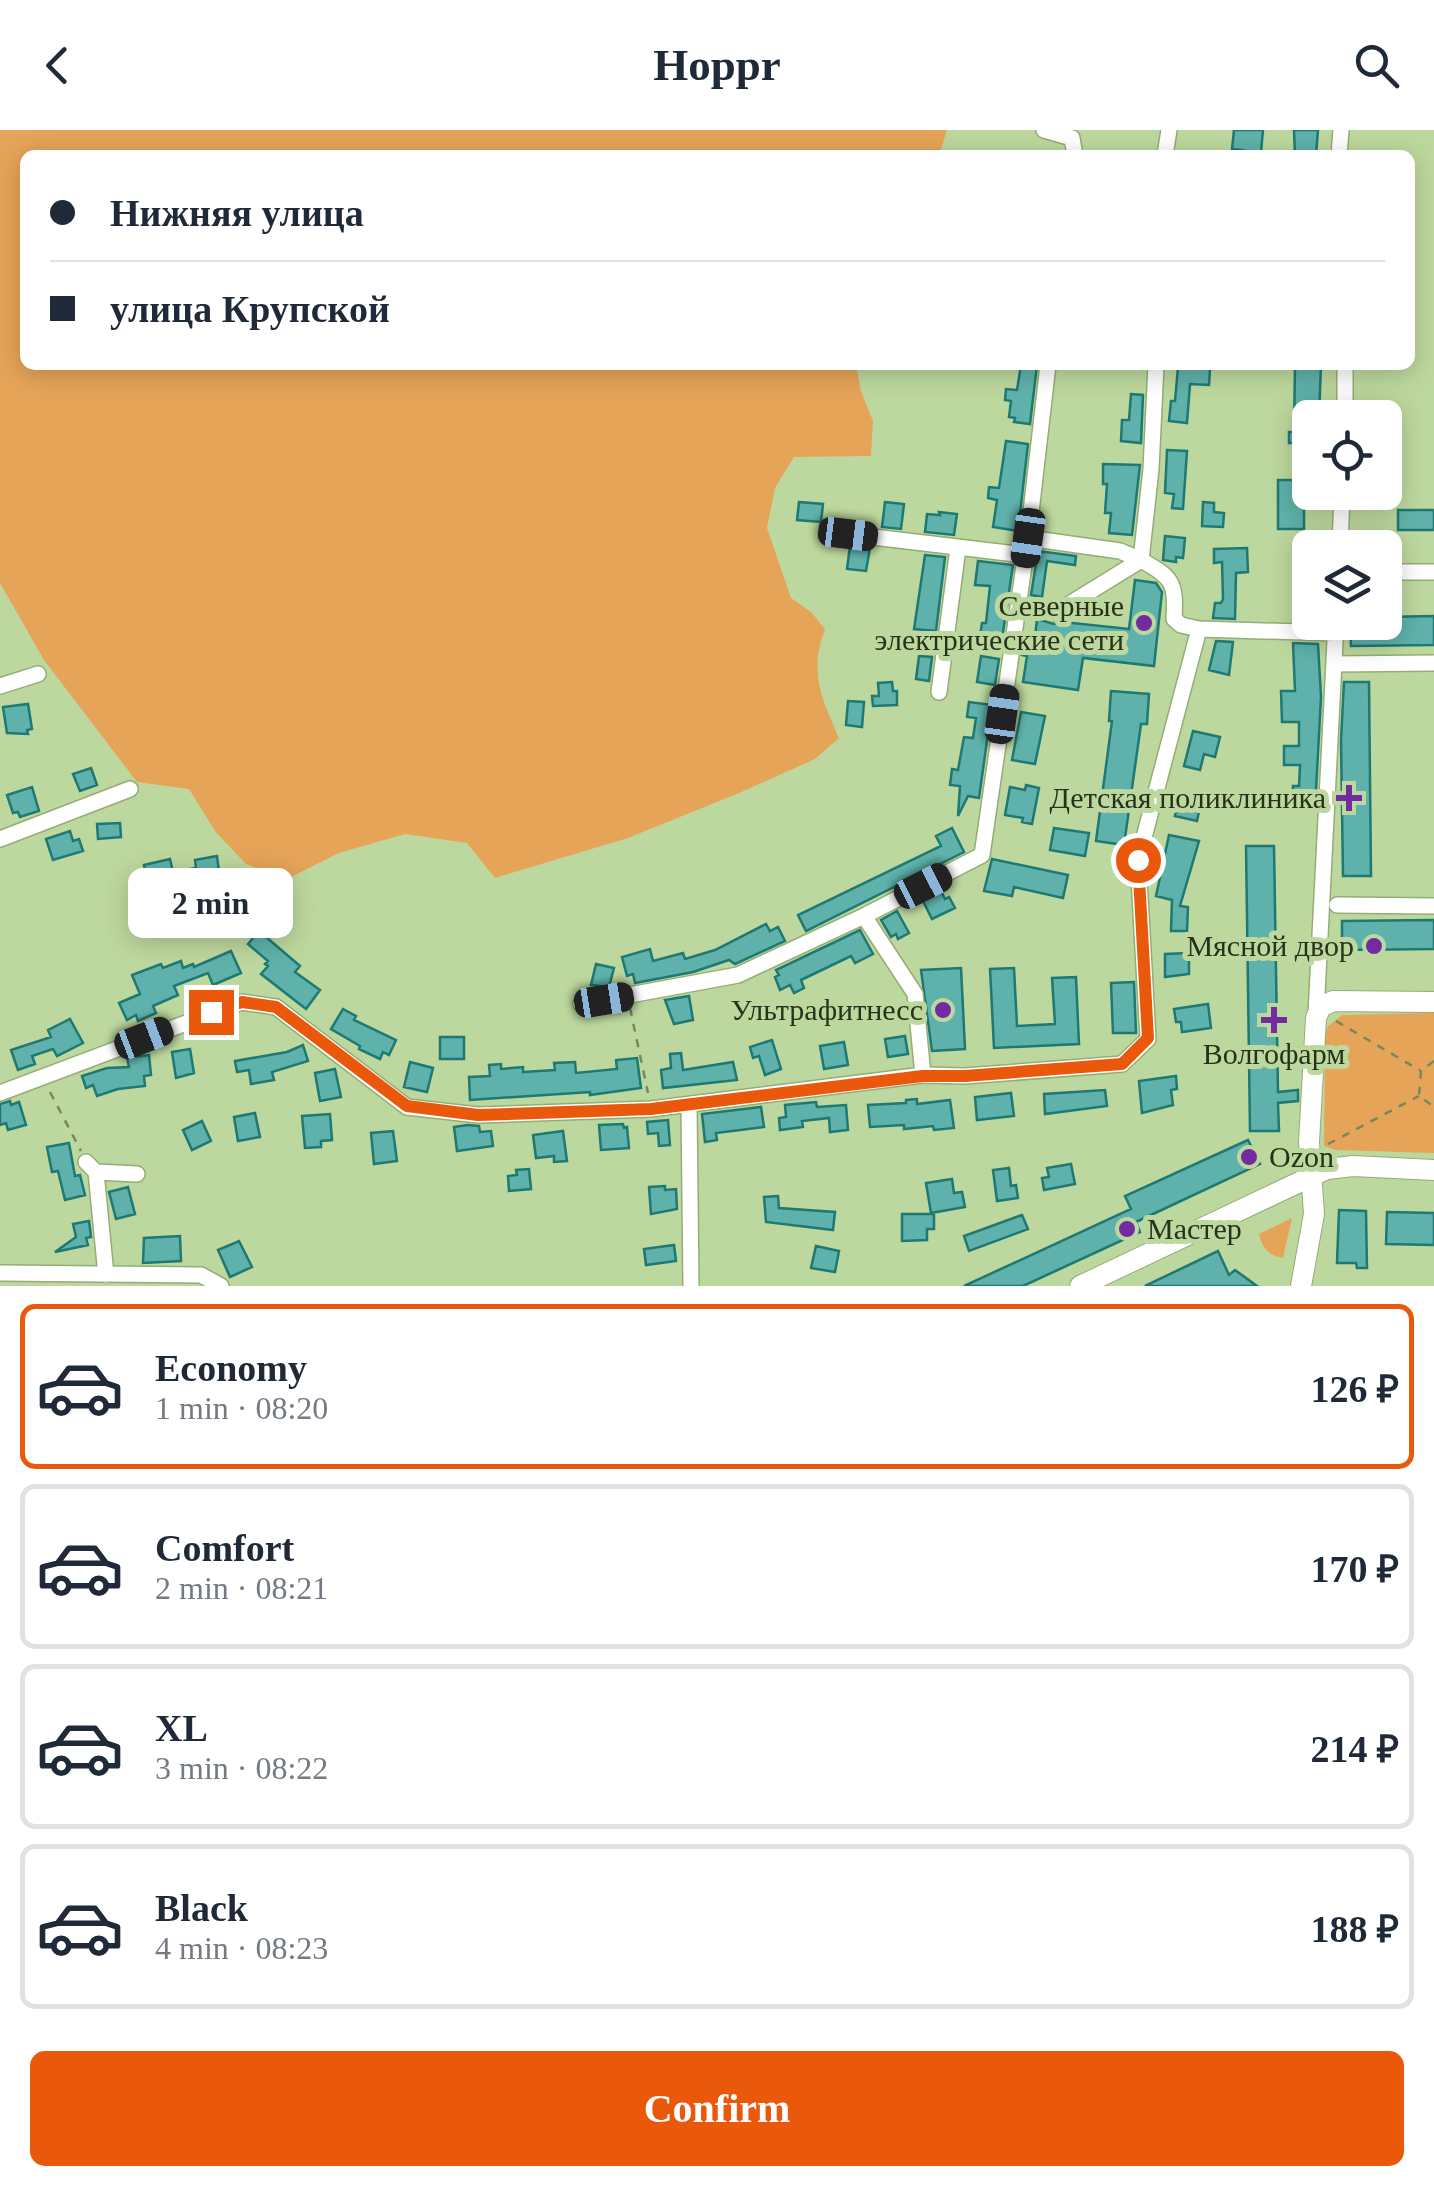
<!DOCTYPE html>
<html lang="en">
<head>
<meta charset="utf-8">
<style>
	:root { --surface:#fff; --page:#f6f6f7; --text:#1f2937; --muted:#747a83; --line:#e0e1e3; --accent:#ea580c }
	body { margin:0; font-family:Georgia,serif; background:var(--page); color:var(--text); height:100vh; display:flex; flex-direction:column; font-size:38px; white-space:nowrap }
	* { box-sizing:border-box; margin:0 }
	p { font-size:32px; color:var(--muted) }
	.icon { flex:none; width:55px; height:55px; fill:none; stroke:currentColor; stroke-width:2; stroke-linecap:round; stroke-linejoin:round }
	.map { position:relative; height:1156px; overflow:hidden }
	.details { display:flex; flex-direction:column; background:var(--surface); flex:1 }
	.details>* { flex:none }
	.banner { position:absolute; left:20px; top:20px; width:1395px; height:220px; border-radius:15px; box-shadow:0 5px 25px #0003; display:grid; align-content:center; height:220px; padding:0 30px; background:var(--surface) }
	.buttons { position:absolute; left:1292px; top:270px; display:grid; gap:20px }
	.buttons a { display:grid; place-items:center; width:110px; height:110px; border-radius:15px; background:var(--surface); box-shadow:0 5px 25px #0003; font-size:50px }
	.end { position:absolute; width:45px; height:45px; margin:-22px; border:12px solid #ea580c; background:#fff; box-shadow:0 0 0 5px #fff }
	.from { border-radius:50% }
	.bubble { position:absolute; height:70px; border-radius:15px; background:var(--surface); box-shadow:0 5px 25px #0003; font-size:32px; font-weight:700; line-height:70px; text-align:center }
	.car { position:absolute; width:30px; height:60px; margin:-30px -15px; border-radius:12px; box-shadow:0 0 8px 2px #0007; background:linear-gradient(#222 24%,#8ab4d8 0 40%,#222 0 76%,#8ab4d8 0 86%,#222 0) }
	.banner b { display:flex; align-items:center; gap:35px; height:95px; font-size:38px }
	.banner b+b { border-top:2px solid var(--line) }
	.banner i { width:25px; height:25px; background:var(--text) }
	ul { padding:18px 0 0; list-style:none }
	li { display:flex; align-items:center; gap:30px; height:165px; margin:0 20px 15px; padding:0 10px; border:5px solid var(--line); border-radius:15px }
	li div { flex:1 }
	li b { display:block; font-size:38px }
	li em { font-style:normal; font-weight:700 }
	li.active { border-color:var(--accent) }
	li>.icon { width:90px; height:90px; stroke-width:1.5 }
	.cta { display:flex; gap:20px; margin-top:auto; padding:20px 30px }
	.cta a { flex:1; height:115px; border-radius:15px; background:var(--accent); color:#fff; font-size:40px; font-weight:700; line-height:115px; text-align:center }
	header { display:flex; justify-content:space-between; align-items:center; height:130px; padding:0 30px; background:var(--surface); font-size:45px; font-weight:700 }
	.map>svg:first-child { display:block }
</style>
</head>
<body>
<header><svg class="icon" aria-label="back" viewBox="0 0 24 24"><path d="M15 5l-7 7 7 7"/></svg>Hoppr<svg class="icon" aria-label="search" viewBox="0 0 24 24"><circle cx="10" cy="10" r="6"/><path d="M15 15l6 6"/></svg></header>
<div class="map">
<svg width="1434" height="1156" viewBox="0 0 1434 1156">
	<rect width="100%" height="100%" fill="#bdd89e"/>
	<!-- green -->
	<path fill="#e6a458" d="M0 0H947L939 25H25V235H856L861 261 873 291 871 326 794 327 775 358 767 398 791 468 811 482 825 499C809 543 821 566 839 608L815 629 739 663 628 708 495 748 467 713 405 704 339 723 287 749 246 734 215 701 189 659 137 652 44 530 0 453Z
		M1434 883V1023L1336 1020 1324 1016 1325 906 1328 896 1342 885Z
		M1292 1088 1283 1128C1269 1126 1262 1118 1259 1104Z"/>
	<!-- building -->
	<path fill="#5fb2ab" stroke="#1e7973" stroke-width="2.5" d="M1234 0H1263L1261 22 1249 25 1242 24 1243 20 1232 19Z
		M1294 0H1318L1316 25H1295Z
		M1021 235H1037L1030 294 1014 292 1015 288 1009 287 1011 271 1005 270 1006 259 1017 260Z
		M1295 235H1321L1319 288H1310V313H1289V302H1294Z
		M1178 237 1210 239 1209 255 1190 254 1187 293 1169 291 1171 271H1175Z
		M1131 264 1143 265 1141 313 1121 311 1122 290H1129Z
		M1006 311 1028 314 1018 401 993 397 997 370 988 368 989 357 999 358Z
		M1167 320 1187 321 1183 379 1172 378 1174 364 1165 363Z
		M1103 334 1140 335 1132 405 1109 403 1111 383H1105L1107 354H1103Z
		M1278 350H1304V399H1278Z
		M799 372 823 374 821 392 797 390Z
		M885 372 904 374 901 399 882 397Z
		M1203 372 1214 373V382L1224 383 1223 397 1202 396Z
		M1398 380H1434V400H1398Z
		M939 382 957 384 954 405 925 402 927 384 940 385Z
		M1165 406 1185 408 1183 428 1176 427V432L1163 430Z
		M850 416 870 418 866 441 847 439Z
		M1247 418 1248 442 1236 443 1235 489 1213 488 1215 473H1221L1223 469 1222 432 1214 433V419Z
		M1038 421 1076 426 1075 435 1047 431 1042 467 1031 465Z
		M925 425 945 427 936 501 914 499Z
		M978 431 1013 435 1002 509 980 506 982 493H986L990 456 975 455Z
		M1135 450 1156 453 1162 462 1154 536 1083 528 1078 560 1023 552 1027 526 1022 525 1025 506 1035 507 1037 489 1054 494 1063 492 1129 499Z
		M1295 456 1310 457V491H1296Z
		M1434 486V515L1351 516 1350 492H1385V487Z
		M1216 511 1233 512 1229 545 1209 540Z
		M1293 513 1318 514 1321 567 1315 679 1292 678 1293 656H1299L1300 635H1284V616H1299V592H1282L1281 561H1295Z
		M919 526 932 527 929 551 916 549Z
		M981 526 999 529 995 555 977 552Z
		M892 552 893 561H897V575L873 576 872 566H879L878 553Z
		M1344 552H1369L1371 746H1343L1341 610Z
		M1111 561 1149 564 1147 594H1141L1124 715 1096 711 1112 591H1109Z
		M848 571 864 572 862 597 846 595Z
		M969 572 992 575 979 668 968 666 958 686 960 656 950 655 952 639 958 640 964 607 973 608 976 588 967 587Z
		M28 574 32 599 27 600 28 604 7 603 3 577Z
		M1021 582 1045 586 1035 634 1012 630Z
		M1193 601 1220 607 1215 627 1204 624 1200 640 1184 636Z
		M91 638 97 655 80 661 73 644Z
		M1026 655 1039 658 1032 694 1022 692 1023 688 1005 685 1010 657 1025 660Z
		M32 657 39 681 20 687 18 682 13 683 7 665Z
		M1179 667 1201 672 1197 691 1175 686Z
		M120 693 121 707 98 709 97 694Z
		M952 698 964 722 806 801 798 785 941 716 936 706Z
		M1054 698 1089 703 1085 726 1050 720Z
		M70 701 73 711 79 709 83 721 53 730 46 709Z
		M1169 705 1199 711 1180 776 1188 777 1187 801H1171L1172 770 1156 766Z
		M1246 716H1274L1278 962 1298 960V971L1278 973 1279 1001H1250Z
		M217 726 220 749 192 754 191 750 148 759 144 735 170 729 173 742 196 738 195 730Z
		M992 729 1068 745 1063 768 1014 757 1012 766 984 761Z
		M940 759 945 769 949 767 955 778 932 789 922 769Z
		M897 781 909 803 898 809 896 804 891 807 881 790Z
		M1434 790V819L1342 820V791Z
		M766 794 770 801 778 797 785 811 735 834 729 830 693 842 635 853 633 844 627 846 622 827 650 819 653 831 683 823 685 829 715 820Z
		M860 800 873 824 855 833 851 826 801 850 804 858 794 863 790 855 780 860 775 847 779 845 776 840Z
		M259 801 300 836 295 842 320 860 306 879 261 844 268 836 265 834 268 831 248 814Z
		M231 821 241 843 213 855 208 843 174 856 178 865 153 876 156 883 138 891 136 885 127 890 119 873 140 864 132 845 161 834 163 838 181 831 183 838 193 834 194 837Z
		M1189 823V844L1165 847V824Z
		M596 834 614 838 609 857 591 855Z
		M961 838 965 919 932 921 921 840Z
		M1014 838 1017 896 1055 894 1052 848 1076 847 1079 914 994 918 990 839Z
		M1134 852 1136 903H1113L1111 853Z
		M689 866 693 890 674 894 665 870Z
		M1208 874 1211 898 1182 902 1181 892H1176L1174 879Z
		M343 879 356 886 354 890 396 910 389 925 383 922 380 929 359 919 360 916 331 899Z
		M70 889 83 913 57 926 53 919 32 926 35 934 18 940 11 920 51 907 48 900Z
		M905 906 908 924 888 927 885 909Z
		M440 907H464V929H440Z
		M772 910 781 939 765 945 759 926 753 928 750 917Z
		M844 912 848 935 824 939 820 916Z
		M303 915 308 931 272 942 274 950 251 954 249 940 237 942 235 931 287 922Z
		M190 919 194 943 176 948 172 922Z
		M681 923 683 940 733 932 737 950 663 958 661 940 671 938 670 924Z
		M149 925 151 945 144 946 145 956 118 959 97 966 93 955 86 958 82 946 107 938 129 937 127 928Z
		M637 928 641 958 590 965V962L470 970 469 947 490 946 489 935 501 934V939L523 937V942L555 940 554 933 575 932 576 943 617 939 616 930Z
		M410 932 433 938 427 962 404 957Z
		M335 939 341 967 320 971 315 943Z
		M1176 946 1177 959 1171 960 1173 975 1142 983 1139 951Z
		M1105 960 1107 976 1045 984 1044 964Z
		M1011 963 1014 986 977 990 975 967Z
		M917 969V974L950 970 954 998 934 1000 933 996 904 999V995L870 997 868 975 906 973V970Z
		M10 971 11 975 19 972 26 995 8 1000 6 993 0 995V974Z
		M816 972 817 977 846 975 848 1000 830 1002 829 988 802 991 803 997 780 1000 779 988 786 987 785 975Z
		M761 977 764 997 716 1003 717 1010 705 1012 702 984Z
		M255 983 260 1007 238 1011 234 987Z
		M330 984 332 1010 321 1011V1017L305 1018 302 986Z
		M668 990 670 1015 659 1016 658 1003 648 1004 647 992Z
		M202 991 211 1011 192 1020 183 1000Z
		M623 994 624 998 627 997 629 1018 601 1020 599 995Z
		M467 995 479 996 480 1002 491 1001 493 1016 457 1021 454 997Z
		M393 1001 397 1031 374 1034 371 1003Z
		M563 1001 567 1031 554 1032V1026L536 1028 533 1005Z
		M1248 1010 1260 1034 1136 1092 1140 1102 1023 1156H964L1131 1079 1125 1066Z
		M69 1013 75 1046 80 1045 85 1065 65 1070 58 1041 52 1042 47 1017Z
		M1071 1034 1075 1054 1044 1060 1042 1048 1049 1047 1047 1038Z
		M1009 1038 1011 1056 1016 1055 1018 1068 997 1071 993 1040Z
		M529 1039 531 1059 509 1061 508 1046 517 1045 516 1040Z
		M952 1049 954 1063 962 1062 965 1077 931 1083 926 1053Z
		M665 1056V1060L676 1059 677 1079 651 1084 649 1057Z
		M128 1057 135 1084 116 1089 109 1062Z
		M778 1066 779 1078 835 1082 833 1100 766 1092 764 1067Z
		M1339 1080 1366 1081 1367 1138H1357L1356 1133H1337Z
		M1387 1082 1434 1083V1115L1386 1114Z
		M902 1084H934V1099H927V1110L902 1111Z
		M1022 1085 1028 1099 969 1121 964 1106Z
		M89 1091 91 1107 86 1108 88 1115 55 1122 76 1107 73 1094Z
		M180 1106 181 1131 143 1133 144 1108Z
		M239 1111 252 1137 230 1147 218 1120Z
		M674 1115 676 1131 646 1135 644 1119Z
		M816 1116 839 1121 835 1142 811 1138Z
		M1218 1121 1229 1145 1235 1140 1257 1156H1145Z"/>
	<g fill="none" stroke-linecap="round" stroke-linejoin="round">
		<defs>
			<path id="minor" d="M1044 0 1072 8 1075 25
				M1165 25 1169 0
				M1339 25 1341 0
				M1345 288V235
				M848 404 1016 424 1028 408 1120 421 1141 430 1055 483
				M1340 418 1342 362
				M1385 442H1434
				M1199 499 1335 503
				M1334 534 1434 533
				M0 556 38 544
				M939 562 958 418
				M0 709 130 659
				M1337 775 1434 776
				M864 786 915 864 923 945
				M581 874 738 845 864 786 982 725 1028 408 1048 235
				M1316 884 1336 492
				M0 963 242 872 276 877 407 977 478 985 651 979 923 945 965 946 1122 934 1148 909 1138 730 1199 499 1181 495 1174 489C1176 452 1173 448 1141 430L1151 339 1156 235
				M689 975 691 1156
				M86 1032 96 1042 106 1145
				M96 1042 137 1044
				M0 1143 201 1145 221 1156"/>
			<path id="major" d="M1080 1156 1327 1039 1353 1036 1434 1040
				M1301 1156 1314 1084 1309 1012 1316 888 1321 877 1333 871 1434 872"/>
		</defs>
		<!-- minor casing -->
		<use href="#minor" stroke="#94ad75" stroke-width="18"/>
		<!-- major casing -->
		<use href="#major" stroke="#94ad75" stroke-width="22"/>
		<!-- path -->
		<path stroke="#75885f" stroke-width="2.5" stroke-dasharray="8 8" stroke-linecap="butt" d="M630 878 648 963
			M1336 891 1421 941
			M1434 931 1421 941 1419 966 1434 977
			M50 962 81 1021
			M1328 1014 1419 966"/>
		<!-- minor -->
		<use href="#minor" stroke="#fff" stroke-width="15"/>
		<!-- major -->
		<use href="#major" stroke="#fff" stroke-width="20"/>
	</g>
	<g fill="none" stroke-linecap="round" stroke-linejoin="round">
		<!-- route -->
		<path stroke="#ea580c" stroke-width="12" d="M211 882 242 872 276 877 407 976 478 985 651 979 923 946H965L1122 934 1148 908 1138 730"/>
	</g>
	<!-- markers -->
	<g fill="#722ca0" stroke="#bdd89e" stroke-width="4">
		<circle cx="1144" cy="493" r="10"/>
		<path d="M1344 653h10v10h10v10h-10v10h-10v-10h-10v-10h10z"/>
		<circle cx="1374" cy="816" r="10"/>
		<circle cx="943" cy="880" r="10"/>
		<path d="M1269 875h10v10h10v10h-10v10h-10v-10h-10v-10h10z"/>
		<circle cx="1249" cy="1027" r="10"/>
		<circle cx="1127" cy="1099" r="10"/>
	</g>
	<g text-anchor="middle" stroke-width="10" stroke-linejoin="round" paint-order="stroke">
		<!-- poi labels -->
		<g font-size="30" fill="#28321b" stroke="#bdd89e" text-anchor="end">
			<text x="1124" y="486">Северные<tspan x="1124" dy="34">электрические сети</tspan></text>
			<text x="1326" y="678">Детская поликлиника</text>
			<text x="1354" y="826">Мясной двор</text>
			<text x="923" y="890">Ультрафитнесс</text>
			<text x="1274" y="934" text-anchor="middle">Волгофарм</text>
			<text x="1269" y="1037" text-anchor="start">Ozon</text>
			<text x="1147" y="1109" text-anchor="start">Мастер</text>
		</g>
	</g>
</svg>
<div class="buttons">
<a><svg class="icon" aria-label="locate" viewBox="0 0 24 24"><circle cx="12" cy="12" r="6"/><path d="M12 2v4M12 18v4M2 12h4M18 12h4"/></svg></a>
<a><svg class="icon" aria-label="layers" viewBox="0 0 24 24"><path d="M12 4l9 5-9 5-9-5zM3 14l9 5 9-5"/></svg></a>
</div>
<i class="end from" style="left:1138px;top:730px"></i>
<i class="end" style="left:211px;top:882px"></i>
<div class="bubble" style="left:128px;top:738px;width:165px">2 min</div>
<i class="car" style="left:848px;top:404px;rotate:97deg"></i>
<i class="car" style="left:1028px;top:408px;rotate:188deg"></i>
<i class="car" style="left:1002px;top:584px;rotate:8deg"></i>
<i class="car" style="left:923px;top:756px;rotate:63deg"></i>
<i class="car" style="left:604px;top:870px;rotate:81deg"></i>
<i class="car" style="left:144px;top:908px;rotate:69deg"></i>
<div class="banner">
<b><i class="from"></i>Нижняя улица</b>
<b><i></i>улица Крупской</b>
</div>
</div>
<section class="details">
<ul>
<li class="active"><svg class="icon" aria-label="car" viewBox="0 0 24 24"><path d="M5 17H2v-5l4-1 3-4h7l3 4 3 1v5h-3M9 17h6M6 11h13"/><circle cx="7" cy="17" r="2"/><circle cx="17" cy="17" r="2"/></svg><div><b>Economy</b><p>1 min · 08:20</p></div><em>126 ₽</em></li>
<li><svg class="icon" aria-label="car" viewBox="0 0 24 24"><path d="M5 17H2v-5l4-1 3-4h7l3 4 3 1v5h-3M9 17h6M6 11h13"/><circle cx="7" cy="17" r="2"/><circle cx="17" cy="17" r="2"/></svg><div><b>Comfort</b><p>2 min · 08:21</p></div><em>170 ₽</em></li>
<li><svg class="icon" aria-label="car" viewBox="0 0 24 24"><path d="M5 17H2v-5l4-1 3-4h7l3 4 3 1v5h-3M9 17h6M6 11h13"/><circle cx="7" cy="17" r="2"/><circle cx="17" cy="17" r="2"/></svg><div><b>XL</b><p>3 min · 08:22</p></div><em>214 ₽</em></li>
<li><svg class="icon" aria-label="car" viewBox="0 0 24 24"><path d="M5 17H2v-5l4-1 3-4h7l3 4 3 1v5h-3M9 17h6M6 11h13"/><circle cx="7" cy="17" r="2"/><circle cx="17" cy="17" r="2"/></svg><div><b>Black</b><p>4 min · 08:23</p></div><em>188 ₽</em></li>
</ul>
<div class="cta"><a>Confirm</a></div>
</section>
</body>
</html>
